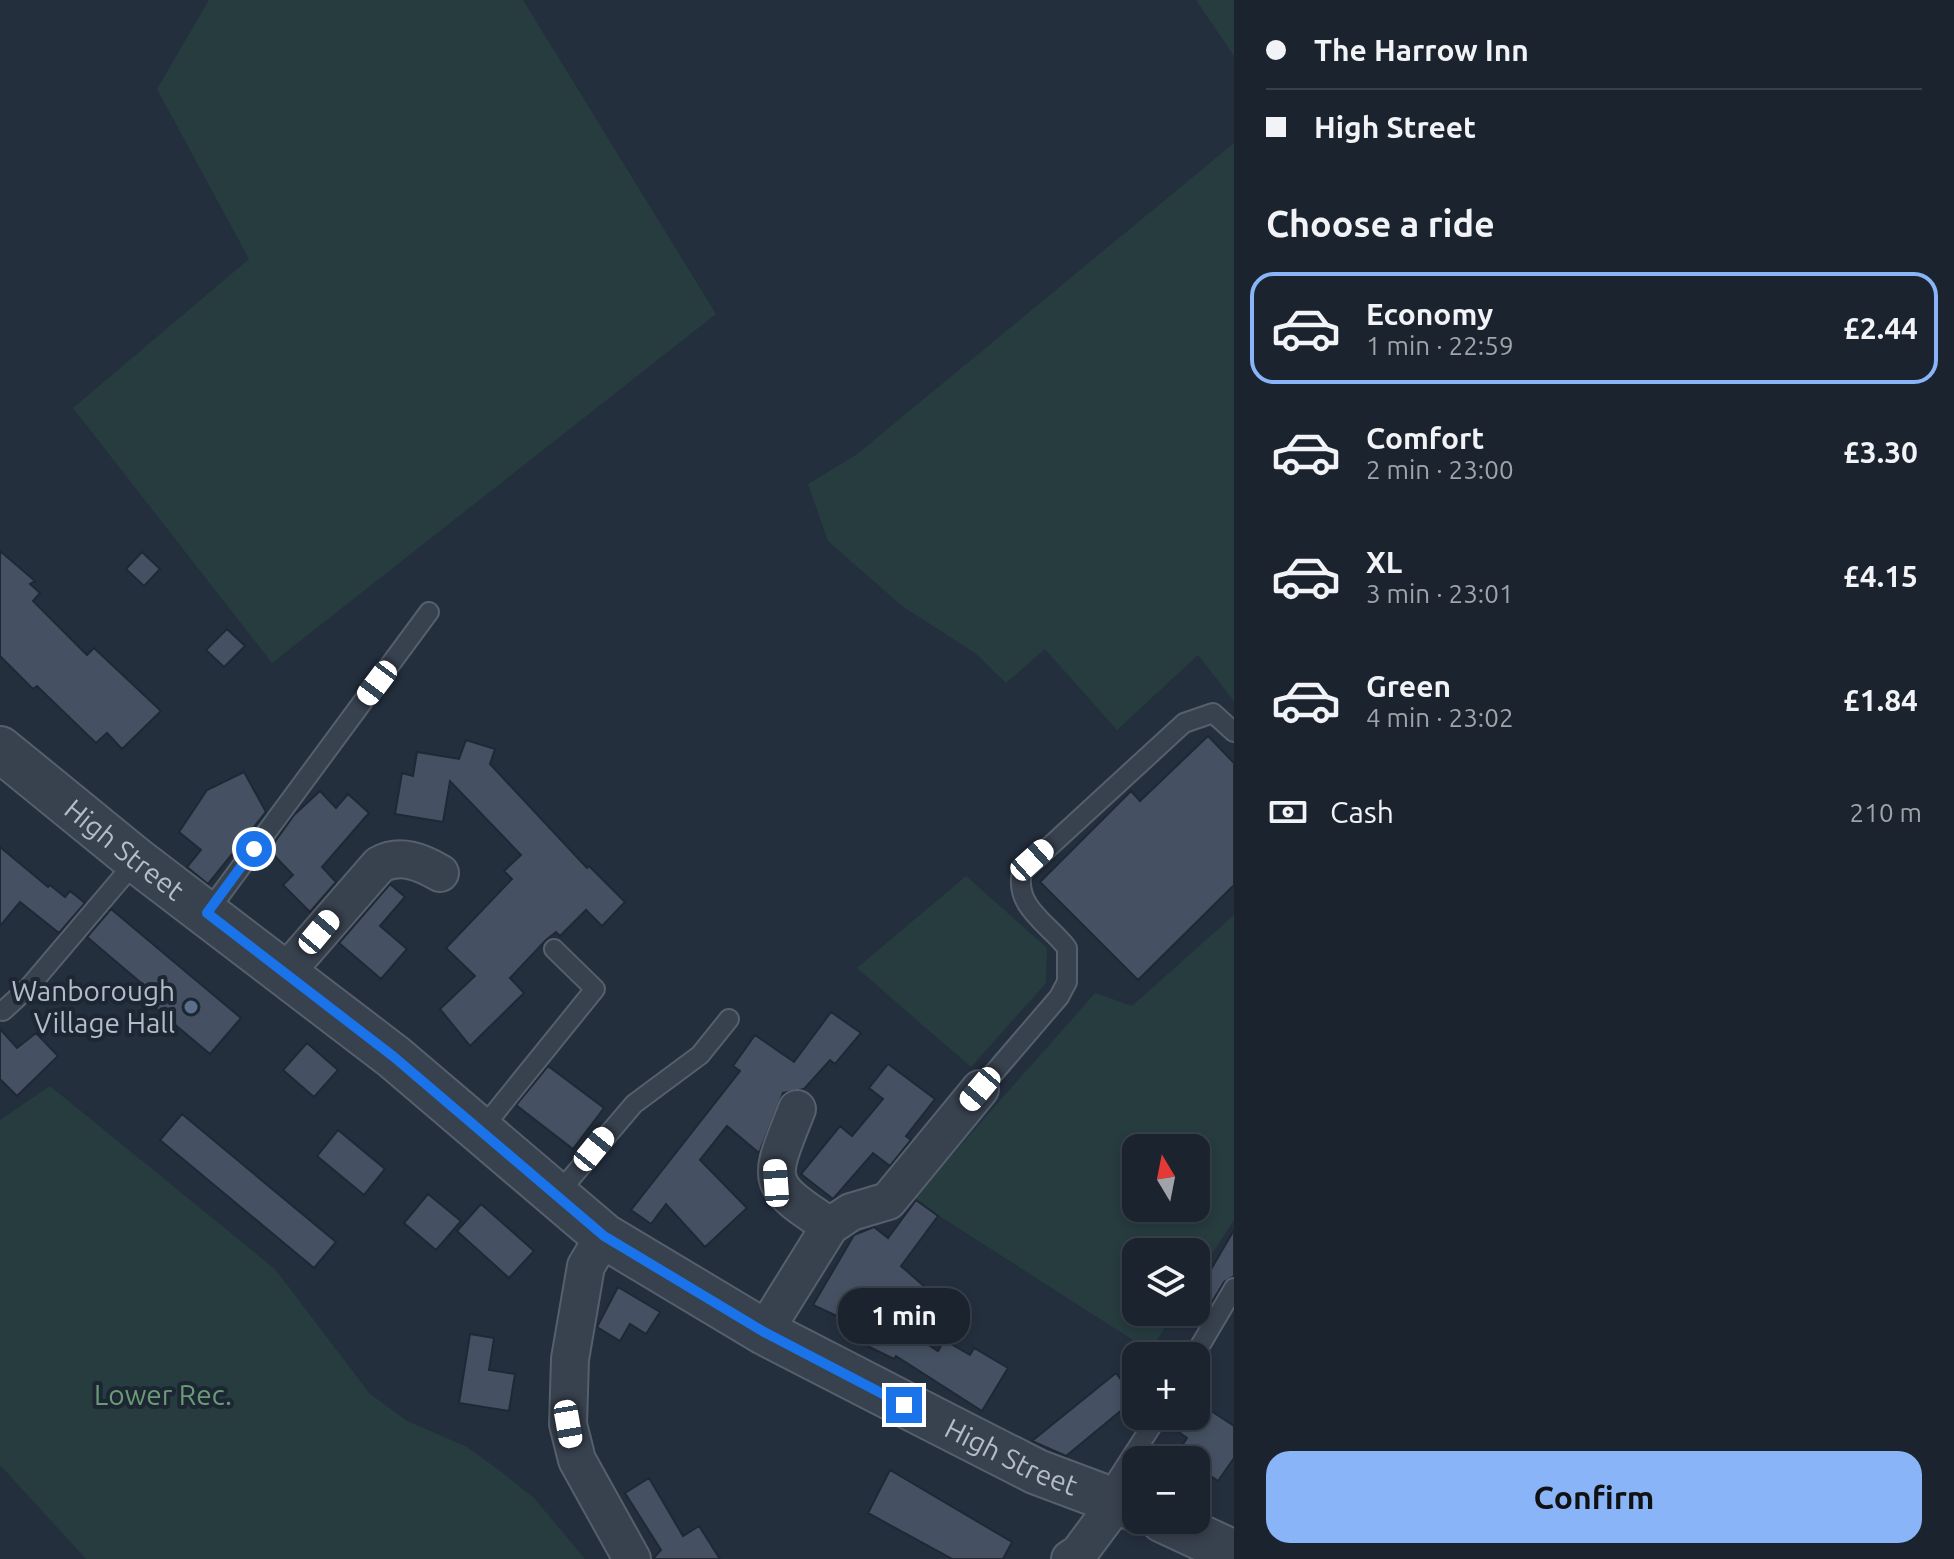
<!DOCTYPE html>
<html lang="en">
<head>
<meta charset="utf-8">
<style>
	:root { --surface:#1b232e; --page:#242b36; --text:#f1f3f6; --muted:#a0a4aa; --line:#39404a; --accent:#8ab4f8 }
	body { margin:0; font-family:Ubuntu,sans-serif; background:var(--page); color:var(--text); height:100vh; display:flex; flex-direction:column; font-size:30px; white-space:nowrap }
	* { box-sizing:border-box; margin:0 }
	p { font-size:26px; color:var(--muted) }
	.icon { flex:none; width:44px; height:44px; fill:none; stroke:currentColor; stroke-width:2; stroke-linecap:round; stroke-linejoin:round }
	.map { position:relative; flex:1; overflow:hidden }
	.drawer { display:flex; flex-direction:column; background:var(--surface); width:720px }
	.drawer>* { flex:none }
	.guide { display:grid; align-content:center; height:176px; padding:0 32px; background:var(--surface) }
	.needle { width:52px; rotate:350deg }
	.controls { position:absolute; left:1122px; top:1134px; display:grid; gap:16px }
	.controls a { display:grid; place-items:center; width:88px; height:88px; border-radius:16px; background:var(--surface); box-shadow:0 4px 12px #0003,0 0 0 2px var(--line); font-size:40px }
	.end { position:absolute; width:36px; height:36px; margin:-18px; border:10px solid #1a73e8; background:#fff; box-shadow:0 0 0 4px #fff }
	.from { border-radius:50% }
	.bubble { position:absolute; height:56px; border-radius:24px; background:var(--surface); box-shadow:0 4px 12px #0003,0 0 0 2px var(--line); font-size:26px; font-weight:700; line-height:56px; text-align:center }
	.car { position:absolute; width:24px; height:48px; margin:-24px -12px; border-radius:10px; box-shadow:0 0 6px 2px #0007; background:linear-gradient(#fff 24%,#345 0 40%,#fff 0 76%,#345 0 86%,#fff 0) }
	.guide b { display:flex; align-items:center; gap:28px; height:76px; font-size:30px }
	.guide b+b { border-top:2px solid var(--line) }
	.guide i { width:20px; height:20px; background:var(--text) }
	ul { padding:0; list-style:none }
	li { display:flex; align-items:center; gap:24px; height:112px; margin:0 16px 12px; padding:0 16px; border:4px solid transparent; border-radius:24px }
	li div { flex:1 }
	li b { display:block; font-size:30px }
	li em { font-style:normal; font-weight:700 }
	li.active { border-color:var(--accent) }
	li>.icon { width:72px; height:72px; stroke-width:1.5 }
	h2 { padding:0 32px; font-size:36px; line-height:96px }
	.pay { display:flex; align-items:center; gap:20px; height:88px; padding:0 32px; font-size:30px }
	.pay p { margin-inline-start:auto }
	.cta { display:flex; gap:16px; margin-top:auto; padding:16px 32px }
	.cta a { flex:1; height:92px; border-radius:24px; background:var(--accent); color:#111; font-size:32px; font-weight:700; line-height:92px; text-align:center }
	main { display:flex; flex:1; min-height:0 }
	.map>svg:first-child { display:block }
</style>
</head>
<body>
<main>
<div class="map">
<svg width="1234" height="1559" viewBox="0 0 1234 1559">
	<rect width="100%" height="100%" fill="#242f3e"/>
	<!-- green -->
	<path fill="#263c3f" fill-rule="evenodd" d="M209 0H523L716 314 272 663 73 408 249 259 157 89Z
		M1196 0H1234V56Z
		M1234 143V701L1198 655 1117 730 1045 649 1006 683 975 653 902 606 828 541 808 484 856 455Z
		M966 876 1047 948 1046 983 971 1067 857 968Z
		M1234 915V1220L1196 1279V1252H1136V1312H1175L1150 1351 913 1199 1095 993 1132 1006ZM1136 1148H1196V1208H1136Z
		M50 1086 275 1269 370 1394 407 1421 467 1447 504 1474 534 1498 585 1559H86L0 1465V1120Z"/>
	<!-- building -->
	<path fill="#455162" stroke="#1f2835" stroke-width="2" d="M0 551 35 581 30 584 40 593 33 601 87 655 94 648 161 711 122 749 107 733 96 743 37 686 33 689 0 656Z
		M142 552 160 569 144 586 126 569Z
		M227 629 245 646 224 667 206 650Z
		M1208 736 1234 763V885L1138 980 1040 882 1131 791 1140 801Z
		M466 740 495 749 490 764 587 868 589 866 625 902 602 926 586 910 560 936 556 932 546 940 510 978 524 993 470 1046 440 1009 475 976 446 948 512 879 504 871 521 855 450 781 443 822 395 814 402 773 413 776 417 752 459 759Z
		M244 772 266 812 208 884 187 867 201 850 179 832 207 790Z
		M320 791 336 808 348 794 369 813 322 867 336 882 310 912 283 885 293 875 269 850 294 815Z
		M0 847 48 887 50 885 65 897 70 891 85 903 59 933 20 902 0 926Z
		M390 884 405 897 380 926 407 949 381 979 339 943Z
		M111 909 241 1018 210 1054 141 996 147 988 87 937Z
		M831 1012 861 1033 835 1064 830 1060 804 1089 783 1093 759 1153 727 1126 700 1160 747 1208 705 1247 666 1204 651 1224 631 1210 740 1071 733 1066 755 1035 794 1062Z
		M0 1029 17 1048 36 1033 58 1056 17 1096 0 1079Z
		M307 1043 338 1070 314 1097 283 1070Z
		M888 1064 935 1099 906 1136 911 1140 890 1166 873 1153 833 1199 801 1174 840 1126 852 1136 883 1099 869 1088Z
		M548 1066 604 1108 573 1149 516 1105Z
		M182 1114 336 1242 314 1268 160 1140Z
		M338 1130 385 1169 364 1195 317 1156Z
		M428 1194 461 1221 436 1250 404 1223Z
		M916 1200 938 1216 901 1266 925 1287 896 1324 938 1351 944 1340 970 1355 974 1348 1008 1368 982 1411 896 1356 894 1359 857 1341 863 1328 813 1305 854 1235 874 1227 888 1238Z
		M481 1204 534 1251 509 1278 457 1231Z
		M1234 1230V1276L1224 1282 1196 1329V1295Z
		M618 1287 660 1312 646 1334 630 1324 620 1341 597 1327Z
		M470 1334 494 1338 489 1370 515 1374 509 1411 459 1403Z
		M1116 1373 1135 1399 1066 1456 1032 1441Z
		M1196 1401 1234 1426V1458L1218 1481 1196 1466V1460H1187L1177 1453 1187 1438 1176 1430 1185 1416H1196Z
		M890 1470 1012 1542 1003 1559H952L868 1513Z
		M649 1478 683 1536 699 1526 720 1559H653L661 1550 625 1493Z"/>
	<g fill="none" stroke-linecap="round" stroke-linejoin="round">
		<defs>
			<path id="service" d="M207 913 429 612
				M3 1011 29 987 136 861
				M980 1089 1059 997 1067 982V948C1049 924 1014 907 1022 872L1184 723 1213 713 1234 732
				M481 1130 595 989 554 949
				M555 1197 634 1104 700 1055 729 1019
				M1194 1356 1234 1288
				M1105 1498 1158 1416"/>
			<path id="minor" d="M286 972 379 865C400 853 421 862 440 873
				M797 1109C769 1181 762 1182 830 1226
				M604 1236 586 1266 570 1359 568 1424 577 1460 632 1559
				M764 1332 830 1226 851 1212 888 1201 980 1089
				M1070 1559 1079 1553 1117 1502"/>
			<g id="tertiary">
				<path id="s1" d="M0 749 136 860 394 1057 604 1236 764 1332 933 1419 1037 1472 1136 1509"/>
				<path d="M1163 1520 1234 1553"/>
			</g>
		</defs>
		<!-- service casing -->
		<use href="#service" stroke="#565f6c" stroke-width="22"/>
		<!-- minor casing -->
		<use href="#minor" stroke="#565f6c" stroke-width="40"/>
		<!-- tertiary casing -->
		<use href="#tertiary" stroke="#565f6c" stroke-width="48"/>
		<!-- service -->
		<use href="#service" stroke="#38414e" stroke-width="18"/>
		<!-- minor -->
		<use href="#minor" stroke="#38414e" stroke-width="36"/>
		<!-- tertiary -->
		<use href="#tertiary" stroke="#38414e" stroke-width="44"/>
	</g>
	<g fill="none" stroke-linecap="round" stroke-linejoin="round">
		<!-- route -->
		<path stroke="#1a73e8" stroke-width="10" d="M254 849 207 913 394 1057 604 1236 764 1332 904 1405"/>
	</g>
	<!-- markers -->
	<circle fill="#5c6f8a" stroke="#1d2633" stroke-width="3" cx="191" cy="1007" r="8"/>
	<g text-anchor="middle" stroke-width="8" stroke-linejoin="round" paint-order="stroke">
		<!-- street labels -->
		<g font-size="28" fill="#b4bcc9" stroke="#1d2633">
			<text dy="10" stroke="none"><textPath href="#s1" startOffset="160">High Street</textPath></text>
			<text dy="10" stroke="none"><textPath href="#s1" startOffset="1240">High Street</textPath></text>
		</g>
		<!-- poi labels -->
		<g font-size="28" fill="#b4bcc9" stroke="#1d2633" text-anchor="end">
			<text x="175" y="1001">Wanborough<tspan x="175" dy="32">Village Hall</tspan></text>
		</g>
		<!-- park labels -->
		<g font-size="28" fill="#6b9a76" stroke="#1d2633">
			<text x="163" y="1405">Lower Rec.</text>
		</g>
	</g>
</svg>
<div class="controls">
<a><svg class="needle" viewBox="-14 -14 28 28"><path d="M0-13l5 13h-10z" fill="#e53935"/><path d="M0 13l5-13h-10z" fill="#a0a4aa"/></svg></a>
<a><svg class="icon" aria-label="layers" viewBox="0 0 24 24"><path d="M12 4l9 5-9 5-9-5zM3 14l9 5 9-5"/></svg></a>
<a>+</a>
<a>−</a>
</div>
<i class="end from" style="left:254px;top:849px"></i>
<i class="end" style="left:904px;top:1405px"></i>
<div class="bubble" style="left:838px;top:1288px;width:132px">1 min</div>
<i class="car" style="left:377px;top:683px;rotate:217deg"></i>
<i class="car" style="left:1032px;top:860px;rotate:48deg"></i>
<i class="car" style="left:319px;top:932px;rotate:40deg"></i>
<i class="car" style="left:980px;top:1089px;rotate:220deg"></i>
<i class="car" style="left:594px;top:1149px;rotate:39deg"></i>
<i class="car" style="left:776px;top:1183px;rotate:356deg"></i>
<i class="car" style="left:568px;top:1424px;rotate:170deg"></i>
</div>
<section class="drawer">
<div class="guide">
<b><i class="from"></i>The Harrow Inn</b>
<b><i></i>High Street</b>
</div>
<h2>Choose a ride</h2>
<ul>
<li class="active"><svg class="icon" aria-label="car" viewBox="0 0 24 24"><path d="M5 17H2v-5l4-1 3-4h7l3 4 3 1v5h-3M9 17h6M6 11h13"/><circle cx="7" cy="17" r="2"/><circle cx="17" cy="17" r="2"/></svg><div><b>Economy</b><p>1 min · 22:59</p></div><em>£2.44</em></li>
<li><svg class="icon" aria-label="car" viewBox="0 0 24 24"><path d="M5 17H2v-5l4-1 3-4h7l3 4 3 1v5h-3M9 17h6M6 11h13"/><circle cx="7" cy="17" r="2"/><circle cx="17" cy="17" r="2"/></svg><div><b>Comfort</b><p>2 min · 23:00</p></div><em>£3.30</em></li>
<li><svg class="icon" aria-label="car" viewBox="0 0 24 24"><path d="M5 17H2v-5l4-1 3-4h7l3 4 3 1v5h-3M9 17h6M6 11h13"/><circle cx="7" cy="17" r="2"/><circle cx="17" cy="17" r="2"/></svg><div><b>XL</b><p>3 min · 23:01</p></div><em>£4.15</em></li>
<li><svg class="icon" aria-label="car" viewBox="0 0 24 24"><path d="M5 17H2v-5l4-1 3-4h7l3 4 3 1v5h-3M9 17h6M6 11h13"/><circle cx="7" cy="17" r="2"/><circle cx="17" cy="17" r="2"/></svg><div><b>Green</b><p>4 min · 23:02</p></div><em>£1.84</em></li>
</ul>
<div class="pay"><svg class="icon" aria-label="cash" viewBox="0 0 24 24"><path d="M3 7h18v10H3z"/><circle cx="12" cy="12" r="2"/></svg>Cash<p>210 m</p></div>
<div class="cta"><a>Confirm</a></div>
</section>
</main>
</body>
</html>
